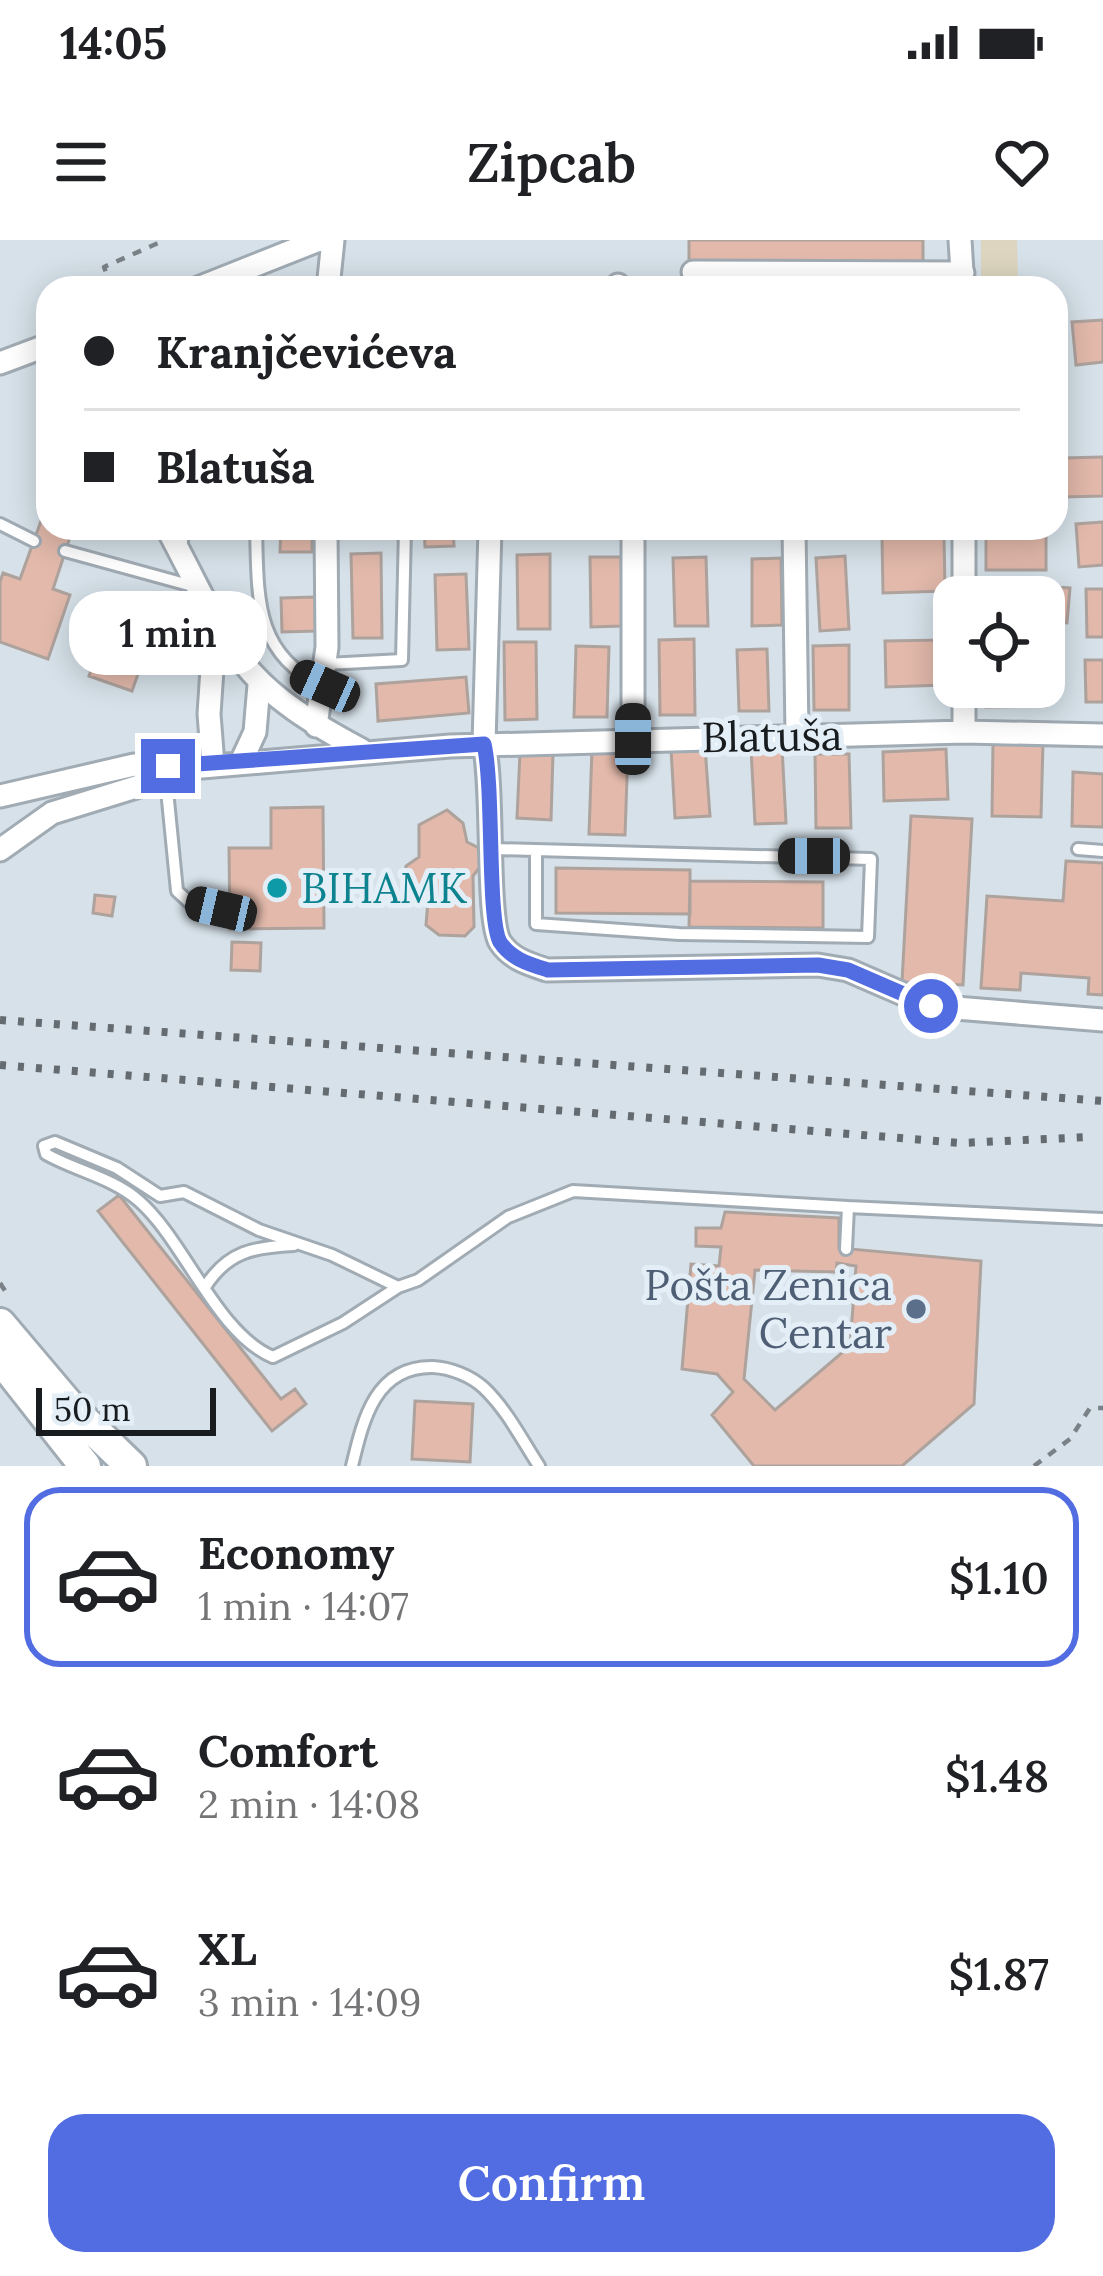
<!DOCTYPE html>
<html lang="en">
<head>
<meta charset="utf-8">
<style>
	:root { --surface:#fff; --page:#f2f2f2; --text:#202124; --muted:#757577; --line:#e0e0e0; --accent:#526ce1 }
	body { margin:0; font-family:Lora,serif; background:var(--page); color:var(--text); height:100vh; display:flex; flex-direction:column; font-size:45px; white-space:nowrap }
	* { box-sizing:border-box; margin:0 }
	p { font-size:39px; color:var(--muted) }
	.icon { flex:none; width:66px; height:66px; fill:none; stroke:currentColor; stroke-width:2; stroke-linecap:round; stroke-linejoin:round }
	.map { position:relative; height:1226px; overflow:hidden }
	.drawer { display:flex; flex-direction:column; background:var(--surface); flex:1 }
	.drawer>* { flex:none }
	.banner { position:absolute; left:36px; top:36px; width:1032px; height:264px; border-radius:36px; box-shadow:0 6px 30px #0003; display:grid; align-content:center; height:264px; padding:0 48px; background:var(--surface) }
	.buttons { position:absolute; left:933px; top:336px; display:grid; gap:24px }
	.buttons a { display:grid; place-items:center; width:132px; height:132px; border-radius:24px; background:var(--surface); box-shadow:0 6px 30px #0003; font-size:60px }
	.scale { position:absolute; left:36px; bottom:30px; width:180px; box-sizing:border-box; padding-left:12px; border:6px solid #181c1f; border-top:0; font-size:33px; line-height:42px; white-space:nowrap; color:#181c1f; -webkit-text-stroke:9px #e3eef6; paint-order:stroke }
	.end { position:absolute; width:54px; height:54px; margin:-27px; border:15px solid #526ce1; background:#fff; box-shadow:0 0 0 6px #fff }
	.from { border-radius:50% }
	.bubble { position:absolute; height:84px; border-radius:36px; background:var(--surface); box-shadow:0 6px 30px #0003; font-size:39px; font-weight:600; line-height:84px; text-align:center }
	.car { position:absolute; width:36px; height:72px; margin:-36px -18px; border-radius:15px; box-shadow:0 0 9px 3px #0007; background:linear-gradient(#222 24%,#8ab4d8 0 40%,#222 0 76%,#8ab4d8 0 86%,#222 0) }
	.banner b { display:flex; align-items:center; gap:42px; height:114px; font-size:45px }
	.banner b+b { border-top:3px solid var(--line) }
	.banner i { width:30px; height:30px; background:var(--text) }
	ul { padding:21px 0 0; list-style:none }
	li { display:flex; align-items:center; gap:36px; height:180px; margin:0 24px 18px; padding:0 24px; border:6px solid transparent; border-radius:36px }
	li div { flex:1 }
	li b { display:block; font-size:45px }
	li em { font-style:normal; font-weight:600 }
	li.current { border-color:var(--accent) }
	li>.icon { width:108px; height:108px; stroke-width:1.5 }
	.button { display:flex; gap:24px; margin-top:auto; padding:24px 48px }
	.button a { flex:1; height:138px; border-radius:36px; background:var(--accent); color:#fff; font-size:48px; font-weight:600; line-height:138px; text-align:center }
	.status { display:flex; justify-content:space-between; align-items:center; height:84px; padding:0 60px; background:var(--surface); direction:ltr }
	.status svg { height:33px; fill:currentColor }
	header { display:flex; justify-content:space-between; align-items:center; height:156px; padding:0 48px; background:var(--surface); font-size:54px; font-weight:600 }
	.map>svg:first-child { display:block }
</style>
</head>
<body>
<div class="status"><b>14:05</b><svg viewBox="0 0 49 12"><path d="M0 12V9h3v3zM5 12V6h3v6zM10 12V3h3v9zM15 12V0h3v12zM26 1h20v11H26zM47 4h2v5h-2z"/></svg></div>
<header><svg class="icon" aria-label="menu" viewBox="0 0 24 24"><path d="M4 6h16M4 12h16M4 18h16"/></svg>Zipcab<svg class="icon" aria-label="heart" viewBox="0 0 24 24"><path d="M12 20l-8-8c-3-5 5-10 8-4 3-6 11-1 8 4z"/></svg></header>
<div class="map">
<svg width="1103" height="1226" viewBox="0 0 1103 1226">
	<rect width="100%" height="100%" fill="#d6e1e9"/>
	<!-- industrial -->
	<path fill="#ddd5bf" d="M981 0H1017L1018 48H981Z"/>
	<!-- building -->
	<path fill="#e2b9ab" stroke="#aea29d" stroke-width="3" fill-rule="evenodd" d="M689 0H923V21L689 25Z
		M1103 80V122L1076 125 1072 82Z
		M1103 217V256L1063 257V218Z
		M41 281 48 288 72 291 53 349 70 355 48 419 0 402V342L3 333 20 339Z
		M1103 282V325L1079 327 1076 284Z
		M281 288H312V312H280Z
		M424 288H453L454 306 425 307Z
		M986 288H1046V330H986Z
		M944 295 945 351 883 353 882 297Z
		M381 313 382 398H353L351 314Z
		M550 314V389H518L517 315Z
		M845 316 849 389 820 391 816 318Z
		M590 317H621L622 386 591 387Z
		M706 317 708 386H675L673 318Z
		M781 318 782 385 752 386V319Z
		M466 334 469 409 437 410 435 335Z
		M1037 346 1070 348 1067 383 1044 381V357H1036Z
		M1086 349H1103V397H1087Z
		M315 357 316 391 282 392 281 358Z
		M113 368 156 383 132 451 89 436Z
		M694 399 695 475H660L659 400Z
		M943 400 945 445 886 447 885 401Z
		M504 402H536L537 479 505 480Z
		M849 405V470H814L813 406Z
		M576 406 609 407 607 477H574Z
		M767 409 769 471H739L737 410Z
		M1045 415 1046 466 986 467V447H1044Z
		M1085 420H1103V462H1086Z
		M466 437 469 473 378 481 376 444Z
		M993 502 1043 503 1041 577 992 576Z
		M705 507 710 576 675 578 671 509Z
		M782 507 786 583 755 584 751 509Z
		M592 508 628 509 625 595 589 594Z
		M946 509 948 559 884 561 883 512Z
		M520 512 553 513 551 580 517 578Z
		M815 514H849L851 588H816Z
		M1073 532 1103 534V587L1072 586Z
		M323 567 324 688 230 689 229 608H271V568Z
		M447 570 463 583 467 602 483 610V623L473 636 474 687 465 696 439 695 426 685 428 661 418 660 405 647 406 626 419 617V585Z
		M911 576 972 579 963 745 902 742Z
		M1066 621 1103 623V755L1088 754 1089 738 1021 733 1020 750 981 748 987 656 1063 661Z
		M556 628 690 630V674L556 673Z
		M690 641 823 642V688L689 687Z
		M95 655 115 657 112 676 93 673Z
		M232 702 261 703 260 731 231 730Z
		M119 955 281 1159 295 1149 306 1164 272 1191 98 971Z
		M725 972 839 978V1008L981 1021 974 1164 902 1226H754L712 1175 733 1152 717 1134 682 1129 691 1024 719 1026 721 1007 696 1006V988H721ZM837 1023 856 1026 850 1106 775 1170 744 1139 755 1030 836 1032Z
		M415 1161 473 1164 470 1222 412 1219Z"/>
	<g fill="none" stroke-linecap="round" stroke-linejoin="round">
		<defs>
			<path id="lane" d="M0 284 34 301
				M256 288C258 353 253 414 322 445
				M180 309 185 288
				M65 311 196 347
				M326 424 402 420 405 288
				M166 540 177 651 189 662 221 669
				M494 609 871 619 868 697 679 694 536 684V611
				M1078 609 1103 611
				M846 1009 848 967 1103 979
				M205 1047C228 1011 254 1007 294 1005
				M398 1047 343 1083 273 1117C217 1094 184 1000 139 961 113 938 76 931 46 914L44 906 55 902 117 928 160 956 184 952 259 990 332 1015 398 1047 418 1040 508 977 573 951 848 967
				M352 1226C363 1180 375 1126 433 1127 451 1128 471 1136 484 1148 507 1170 522 1200 539 1226"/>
			<path id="street" d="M960 0 963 48
				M693 32 963 33
				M618 45V48
				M198 48 319 0
				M328 48 333 0
				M0 123 48 105
				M167 288C232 410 233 442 362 510
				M490 288 484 504C494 547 486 679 500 702 511 719 529 724 547 730L818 725 848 730 931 766 1103 780
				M794 288 797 495
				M964 357V288
				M316 486 327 407 326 288
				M964 492V447
				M633 499V288
				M241 522 255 492 259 445
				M213 525 209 474 215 384
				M0 556 134 525 202 527 450 506 964 492 1103 495
				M0 610 52 573 191 530"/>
			<path id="secondary" d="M0 1084 71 1168 131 1226
				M0 1118 85 1226"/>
		</defs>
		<!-- lane casing -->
		<use href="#lane" stroke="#a1abb3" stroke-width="16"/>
		<!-- street casing -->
		<use href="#street" stroke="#a1abb3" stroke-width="27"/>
		<!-- secondary casing -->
		<use href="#secondary" stroke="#a1abb3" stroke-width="36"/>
		<!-- path -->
		<path stroke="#7a8288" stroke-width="4.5" stroke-dasharray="9 9" stroke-linecap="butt" d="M112 48 104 27 165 0
			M0 1043 9 1057
			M1034 1226 1070 1199 1090 1168H1103"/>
		<!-- lane -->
		<use href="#lane" stroke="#fff" stroke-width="10"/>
		<!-- street -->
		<use href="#street" stroke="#fff" stroke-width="21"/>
		<!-- secondary -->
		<use href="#secondary" stroke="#fff" stroke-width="30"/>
		<!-- rail -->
		<path stroke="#656c71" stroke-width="8" stroke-dasharray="6 12" stroke-linecap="butt" d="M0 780 1103 861
			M0 825 961 903 1090 897"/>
	</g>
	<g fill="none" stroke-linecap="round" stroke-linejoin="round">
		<!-- route -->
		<path stroke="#526ce1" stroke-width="15" d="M168 526 484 504C494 547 487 679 500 702 511 719 529 724 548 730L818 725 848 730 931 766"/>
	</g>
	<!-- markers -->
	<circle fill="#0f9aa8" stroke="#e3eef6" stroke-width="4.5" cx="277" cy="648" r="12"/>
	<circle fill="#5c6f8a" stroke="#e3eef6" stroke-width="4.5" cx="916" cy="1069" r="12"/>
	<g text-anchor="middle" stroke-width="10" stroke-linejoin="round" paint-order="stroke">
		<!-- street labels -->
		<g font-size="42" fill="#181c1f" stroke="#e3eef6">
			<text transform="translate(772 496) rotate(-1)" y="15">Blatuša</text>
		</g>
		<!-- culture labels -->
		<g font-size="42" fill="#0d838f" stroke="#e3eef6" text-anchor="start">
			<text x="301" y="663">BIHAMK</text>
		</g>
		<!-- service labels -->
		<g font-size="42" fill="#4e5e75" stroke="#e3eef6" text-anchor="end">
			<text x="892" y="1060">Pošta Zenica<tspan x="892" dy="48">Centar</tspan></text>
		</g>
	</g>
</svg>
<div class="buttons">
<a><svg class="icon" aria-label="locate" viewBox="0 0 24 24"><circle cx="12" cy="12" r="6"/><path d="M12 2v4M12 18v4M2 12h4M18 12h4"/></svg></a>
</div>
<div class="scale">50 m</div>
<i class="end from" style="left:931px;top:766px"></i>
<i class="end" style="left:168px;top:526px"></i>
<div class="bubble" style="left:69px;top:351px;width:198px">1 min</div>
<i class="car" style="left:325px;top:446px;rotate:294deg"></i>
<i class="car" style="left:633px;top:499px;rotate:0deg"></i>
<i class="car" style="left:814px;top:616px;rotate:270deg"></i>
<i class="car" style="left:221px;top:669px;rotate:283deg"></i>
<div class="banner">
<b><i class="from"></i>Kranjčevićeva</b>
<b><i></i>Blatuša</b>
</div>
</div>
<section class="drawer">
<ul>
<li class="current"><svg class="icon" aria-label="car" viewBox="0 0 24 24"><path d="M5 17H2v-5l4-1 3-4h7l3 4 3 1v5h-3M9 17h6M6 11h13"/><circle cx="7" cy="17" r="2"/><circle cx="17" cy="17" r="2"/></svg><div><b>Economy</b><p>1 min · 14:07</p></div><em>$1.10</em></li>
<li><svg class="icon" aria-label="car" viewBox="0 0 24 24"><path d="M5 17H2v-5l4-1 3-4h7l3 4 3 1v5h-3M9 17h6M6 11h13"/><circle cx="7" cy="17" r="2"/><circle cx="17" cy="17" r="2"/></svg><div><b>Comfort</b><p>2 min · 14:08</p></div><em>$1.48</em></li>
<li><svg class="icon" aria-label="car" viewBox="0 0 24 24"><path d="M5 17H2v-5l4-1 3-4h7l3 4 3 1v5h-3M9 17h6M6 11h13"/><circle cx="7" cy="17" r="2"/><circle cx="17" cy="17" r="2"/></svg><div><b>XL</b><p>3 min · 14:09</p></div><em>$1.87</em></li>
</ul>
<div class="button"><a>Confirm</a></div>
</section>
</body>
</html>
